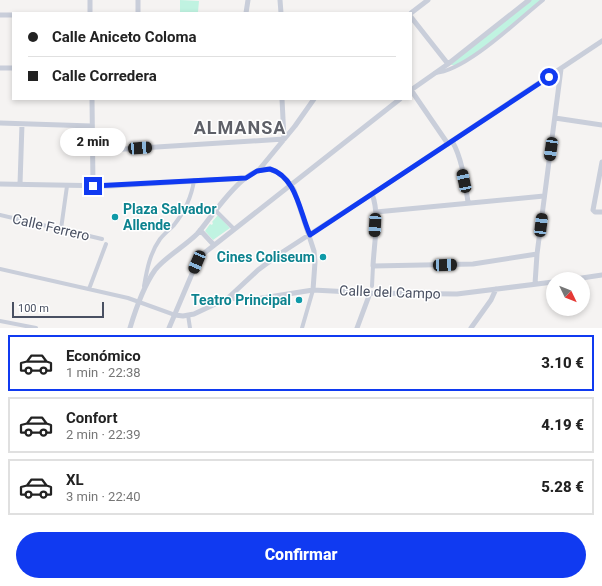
<!DOCTYPE html>
<html lang="es">
<head>
<meta charset="utf-8">
<style>
	:root { --surface:#fff; --page:#f6f6f6; --text:#222; --muted:#767676; --line:#e0e0e0; --accent:#103af1 }
	body { margin:0; font-family:Roboto,sans-serif; background:var(--page); color:var(--text); height:100vh; display:flex; flex-direction:column; font-size:15px; white-space:nowrap }
	* { box-sizing:border-box; margin:0 }
	p { font-size:13px; color:var(--muted) }
	.icon { flex:none; width:22px; height:22px; fill:none; stroke:currentColor; stroke-width:2; stroke-linecap:round; stroke-linejoin:round }
	.map { position:relative; height:328px; overflow:hidden }
	.panel { display:flex; flex-direction:column; background:var(--surface); flex:1 }
	.panel>* { flex:none }
	.hud { position:absolute; left:12px; top:12px; width:400px; height:88px; border-radius:0px; box-shadow:0 2px 6px #0003; display:grid; align-content:center; height:88px; padding:0 16px; background:var(--surface) }
	.needle { width:26px; rotate:133deg }
	.controls { position:absolute; left:546px; top:272px; display:grid; gap:8px }
	.controls a { display:grid; place-items:center; width:44px; height:44px; border-radius:50%; background:var(--surface); box-shadow:0 2px 6px #0003; font-size:20px }
	.scale { position:absolute; left:12px; bottom:10px; width:92px; box-sizing:border-box; padding-left:4px; border:2px solid #495062; border-top:0; font-size:11px; line-height:14px; white-space:nowrap; color:#495062; -webkit-text-stroke:3px #fff; paint-order:stroke }
	.end { position:absolute; width:18px; height:18px; margin:-9px; border:5px solid #103af1; background:#fff; box-shadow:0 0 0 2px #fff }
	.from { border-radius:50% }
	.bubble { position:absolute; height:28px; border-radius:14px; background:var(--surface); box-shadow:0 2px 6px #0003; font-size:13px; font-weight:800; line-height:28px; text-align:center }
	.car { position:absolute; width:12px; height:24px; margin:-12px -6px; border-radius:5px; box-shadow:0 0 3px 1px #0007; background:linear-gradient(#222 24%,#8ab4d8 0 40%,#222 0 76%,#8ab4d8 0 86%,#222 0) }
	.hud b { display:flex; align-items:center; gap:14px; height:38px; font-size:15px }
	.hud b+b { border-top:1px solid var(--line) }
	.hud i { width:10px; height:10px; background:var(--text) }
	ul { padding:7px 0 0; list-style:none }
	li { display:flex; align-items:center; gap:12px; height:56px; margin:0 8px 6px; padding:0 8px; border:2px solid var(--line); border-radius:0px }
	li div { flex:1 }
	li b { display:block; font-size:15px }
	li em { font-style:normal; font-weight:800 }
	li.on { border-color:var(--accent) }
	li>.icon { width:36px; height:36px; stroke-width:1.5 }
	.cta { display:flex; gap:8px; margin-top:auto; padding:8px 16px }
	.cta a { flex:1; height:46px; border-radius:24px; background:var(--accent); color:#fff; font-size:16px; font-weight:800; line-height:46px; text-align:center }
	.map>svg:first-child { display:block }
</style>
</head>
<body>
<div class="map">
<svg width="602" height="328" viewBox="0 0 602 328">
	<rect width="100%" height="100%" fill="#f5f3f2"/>
	<!-- park -->
	<path fill="#c0f3e1" d="M180 0 199 1 198 12H180Z
		M529 0H543L484 48 457 66 448 64Z
		M218 215 230 228 213 240 205 231 210 224 212 225 213 223 212 222Z"/>
	<g fill="none" stroke-linecap="round" stroke-linejoin="round">
		<!-- pedestrian -->
		<path stroke="#c9ceda" stroke-width="4" d="M435 73C466 71 518 20 543 0
			M186 206 213 213
			M215 210 234 229
			M0 215 102 239
			M61 229 67 186
			M0 269 128 298 175 315
			M144 286C147 269 150 253 160 239 164 234 169 230 174 225 184 213 192 196 194 180
			M372 286 373 266
			M89 289 106 244
			M188 315 190 328
			M0 321 36 328
			M302 328 313 290"/>
		<!-- minor -->
		<path stroke="#c9ceda" stroke-width="5" d="M90 0V13
			M280 0 281 13
			M138 13V0
			M246 13 248 0
			M411 13 428 0
			M0 15H13
			M411 17 448 64
			M0 68H13
			M411 90 448 64 529 0
			M411 90 448 144
			M92 99 93 186
			M282 99 284 139
			M555 118 602 125
			M0 123 92 126
			M452 141C462 158 465 182 468 202
			M93 151 284 139
			M602 162 593 210 595 212H602
			M258 171 295 126 314 99
			M0 184 110 186 246 178
			M20 184 22 124
			M372 194C380 214 374 244 373 266L473 264 537 254
			M376 212 544 196
			M200 230 213 244
			M575 279 602 275
			M535 284 537 254 561 69
			M228 298 250 300 313 290 370 293 457 294 553 282
			M175 315 183 316 194 314 228 298 258 270 281 253 372 194 602 41
			M130 328C136 308 143 287 155 270 164 258 185 246 197 234 213 217 253 147 282 176 286 180 291 184 294 190L314 251 315 262 313 290
			M169 328 197 262 203 254 400 99
			M357 328 370 293
			M471 328 491 300 496 289"/>
	</g>
	<g fill="none" stroke-linecap="round" stroke-linejoin="round">
		<!-- route -->
		<path stroke="#103af1" stroke-width="5" d="M93 186 246 178 257 171 270 169C297 177 300 214 310 235L549 77"/>
	</g>
	<!-- markers -->
	<g fill="#0f9aa8" stroke="#fff" stroke-width="1.5">
		<circle cx="115" cy="217" r="4"/>
		<circle cx="323" cy="257" r="4"/>
		<circle cx="299" cy="300" r="4"/>
	</g>
	<g text-anchor="middle" stroke-width="3" stroke-linejoin="round" paint-order="stroke">
		<!-- culture labels -->
		<g font-size="14" font-weight="bold" fill="#0d838f" stroke="#fff" text-anchor="end">
			<text x="123" y="214" text-anchor="start">Plaza Salvador<tspan x="123" dy="16">Allende</tspan></text>
			<text x="315" y="262">Cines Coliseum</text>
			<text x="291" y="305">Teatro Principal</text>
		</g>
		<!-- street labels -->
		<g font-size="14" fill="#495062" stroke="#fff">
			<text transform="translate(51 227) rotate(13)" y="5">Calle Ferrero</text>
			<text transform="translate(390 292) rotate(2)" y="5">Calle del Campo</text>
		</g>
		<!-- district labels -->
		<g font-size="18" font-weight="bold" letter-spacing="1" fill="#5e6068" stroke="#fff">
			<text x="240" y="134">ALMANSA</text>
		</g>
	</g>
</svg>
<div class="controls">
<a><svg class="needle" viewBox="-14 -14 28 28"><path d="M0-13l5 13h-10z" fill="#e53935"/><path d="M0 13l5-13h-10z" fill="#767676"/></svg></a>
</div>
<div class="scale">100 m</div>
<i class="end from" style="left:549px;top:77px"></i>
<i class="end" style="left:93px;top:186px"></i>
<div class="bubble" style="left:60px;top:128px;width:66px">2 min</div>
<i class="car" style="left:140px;top:148px;rotate:86deg"></i>
<i class="car" style="left:551px;top:149px;rotate:188deg"></i>
<i class="car" style="left:464px;top:181px;rotate:348deg"></i>
<i class="car" style="left:375px;top:225px;rotate:183deg"></i>
<i class="car" style="left:541px;top:225px;rotate:7deg"></i>
<i class="car" style="left:197px;top:262px;rotate:203deg"></i>
<i class="car" style="left:445px;top:265px;rotate:88deg"></i>
<div class="hud">
<b><i class="from"></i>Calle Aniceto Coloma</b>
<b><i></i>Calle Corredera</b>
</div>
</div>
<section class="panel">
<ul>
<li class="on"><svg class="icon" aria-label="car" viewBox="0 0 24 24"><path d="M5 17H2v-5l4-1 3-4h7l3 4 3 1v5h-3M9 17h6M6 11h13"/><circle cx="7" cy="17" r="2"/><circle cx="17" cy="17" r="2"/></svg><div><b>Económico</b><p>1 min · 22:38</p></div><em>3.10 €</em></li>
<li><svg class="icon" aria-label="car" viewBox="0 0 24 24"><path d="M5 17H2v-5l4-1 3-4h7l3 4 3 1v5h-3M9 17h6M6 11h13"/><circle cx="7" cy="17" r="2"/><circle cx="17" cy="17" r="2"/></svg><div><b>Confort</b><p>2 min · 22:39</p></div><em>4.19 €</em></li>
<li><svg class="icon" aria-label="car" viewBox="0 0 24 24"><path d="M5 17H2v-5l4-1 3-4h7l3 4 3 1v5h-3M9 17h6M6 11h13"/><circle cx="7" cy="17" r="2"/><circle cx="17" cy="17" r="2"/></svg><div><b>XL</b><p>3 min · 22:40</p></div><em>5.28 €</em></li>
</ul>
<div class="cta"><a>Confirmar</a></div>
</section>
</body>
</html>
